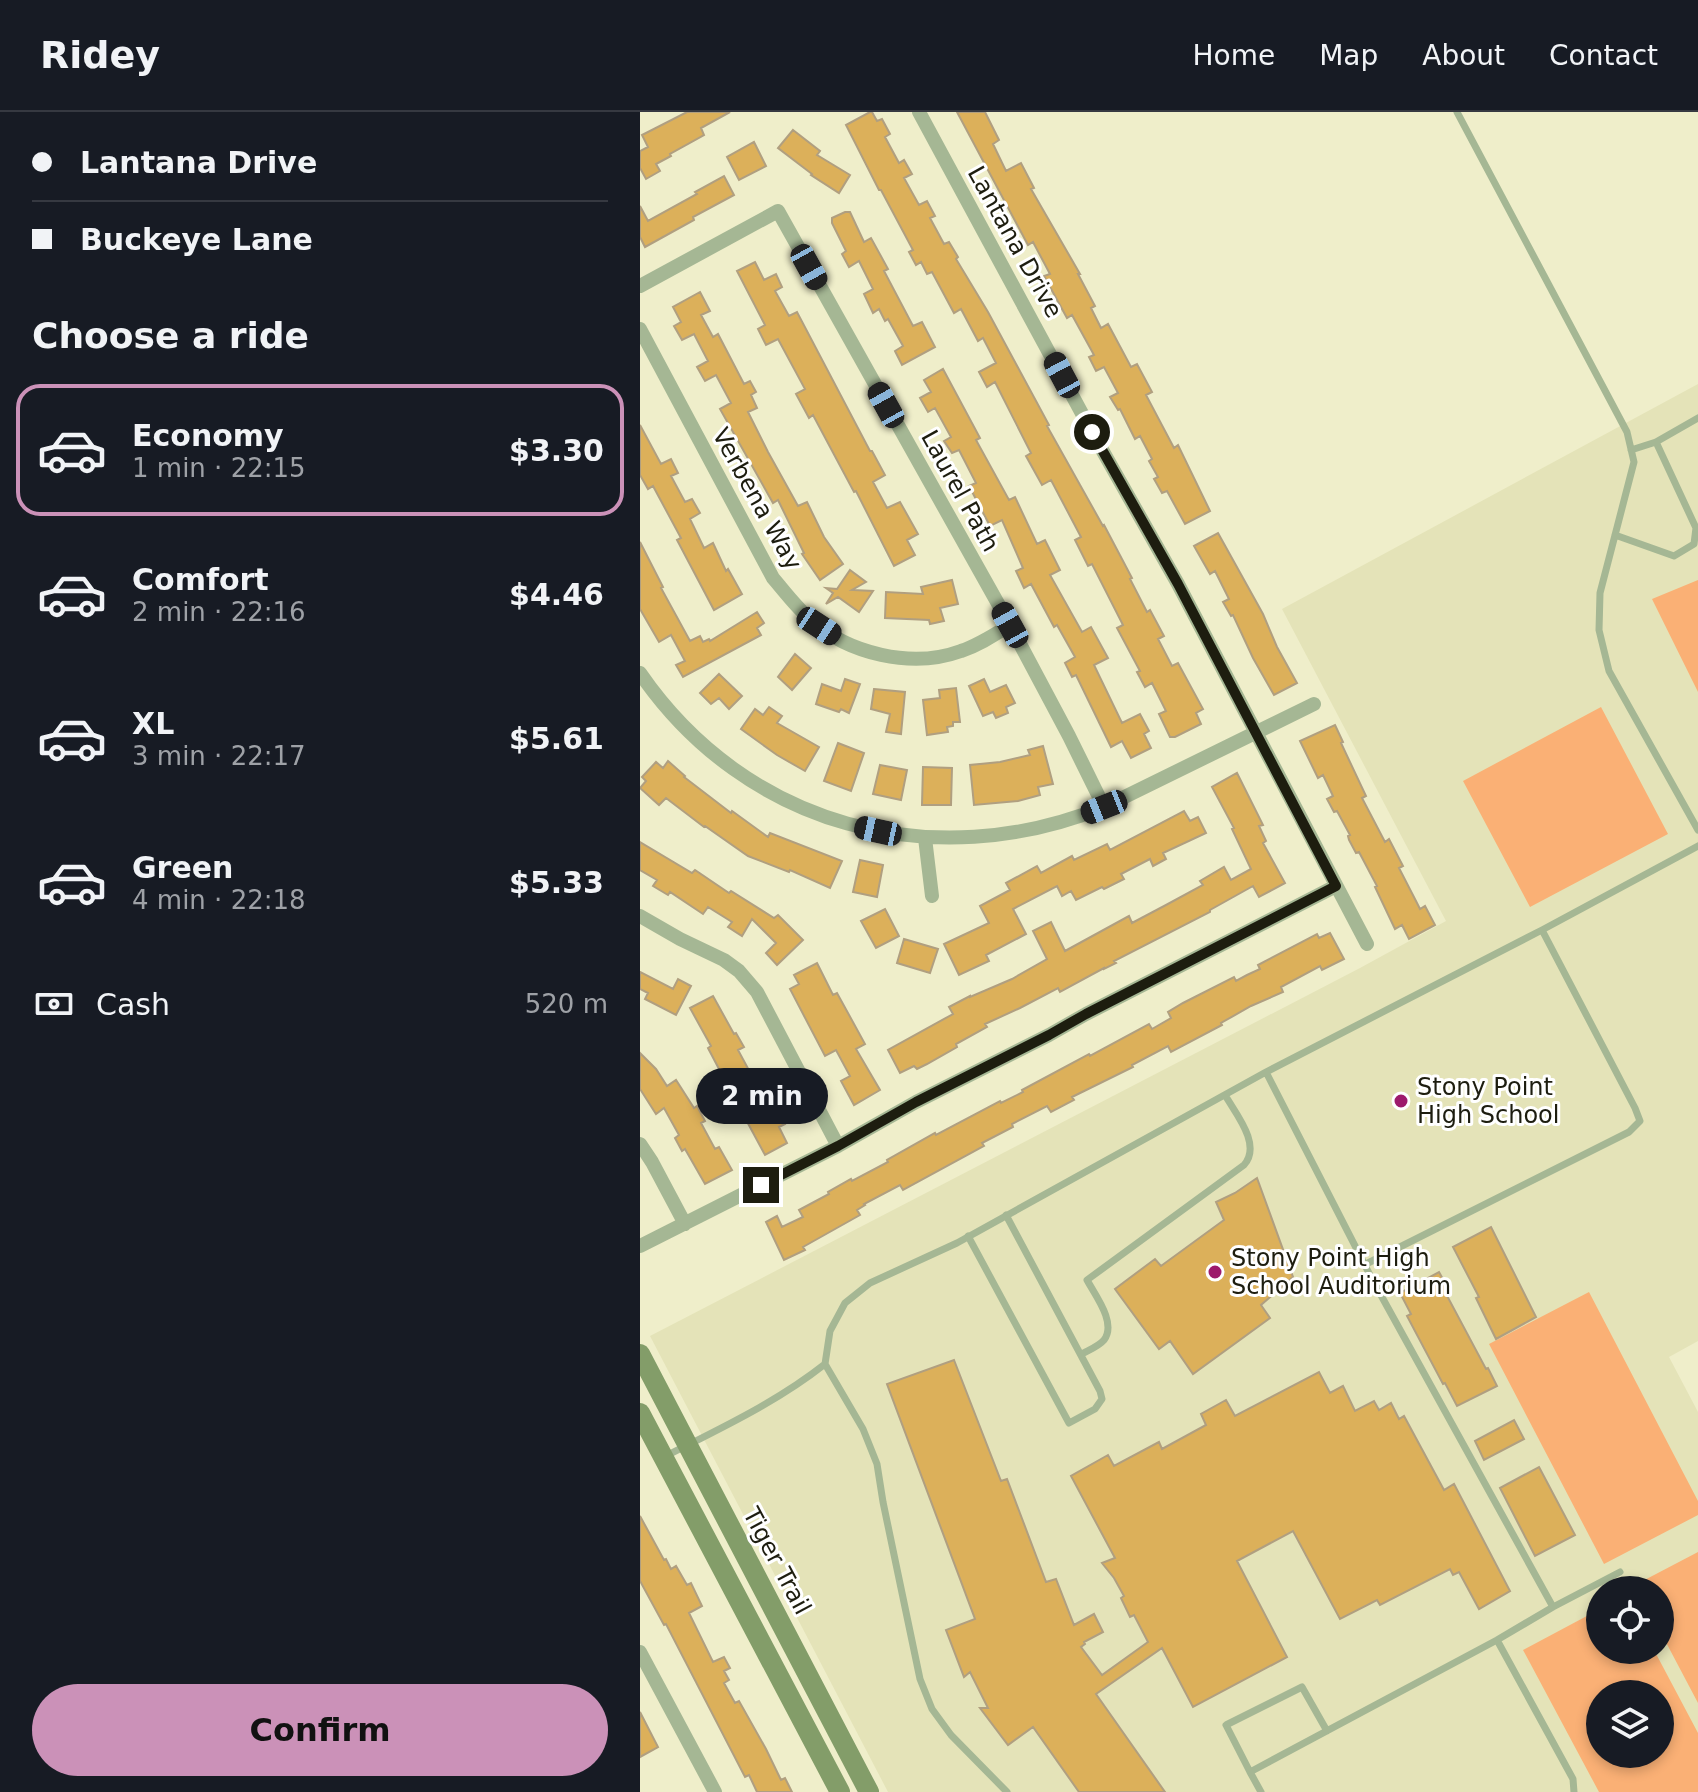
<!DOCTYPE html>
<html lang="en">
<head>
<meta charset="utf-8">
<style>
	:root { --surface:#171b24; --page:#242831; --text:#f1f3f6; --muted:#9ea1a6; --line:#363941; --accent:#cb91b8 }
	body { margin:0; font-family:"DejaVu Sans",sans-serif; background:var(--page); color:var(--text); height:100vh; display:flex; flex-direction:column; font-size:30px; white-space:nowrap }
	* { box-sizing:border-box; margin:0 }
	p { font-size:26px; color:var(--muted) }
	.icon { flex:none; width:44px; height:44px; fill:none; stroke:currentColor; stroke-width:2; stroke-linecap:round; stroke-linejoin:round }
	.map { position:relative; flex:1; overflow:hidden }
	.details { display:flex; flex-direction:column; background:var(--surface); width:640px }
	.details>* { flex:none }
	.top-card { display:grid; align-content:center; height:176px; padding:0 32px; background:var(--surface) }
	.fabs { position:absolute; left:946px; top:1464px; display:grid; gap:16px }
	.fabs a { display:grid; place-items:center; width:88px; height:88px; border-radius:50%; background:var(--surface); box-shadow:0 4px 12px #0003; font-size:40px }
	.end { position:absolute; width:36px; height:36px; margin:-18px; border:10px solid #1d1d0f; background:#fff; box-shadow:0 0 0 4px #fff }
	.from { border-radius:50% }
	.bubble { position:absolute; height:56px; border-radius:28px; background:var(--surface); box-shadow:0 4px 12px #0003; font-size:26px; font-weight:600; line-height:56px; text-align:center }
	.car { position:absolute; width:24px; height:48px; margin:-24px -12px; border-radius:10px; box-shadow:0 0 6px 2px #0007; background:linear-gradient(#222 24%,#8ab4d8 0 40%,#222 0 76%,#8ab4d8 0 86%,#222 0) }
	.top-card b { display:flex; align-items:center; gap:28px; height:76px; font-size:30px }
	.top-card b+b { border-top:2px solid var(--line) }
	.top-card i { width:20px; height:20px; background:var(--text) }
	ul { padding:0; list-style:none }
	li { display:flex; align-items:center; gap:24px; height:132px; margin:0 16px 12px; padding:0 16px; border:4px solid transparent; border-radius:24px }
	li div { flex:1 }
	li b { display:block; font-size:30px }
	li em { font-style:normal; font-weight:600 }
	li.selected { border-color:var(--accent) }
	li>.icon { width:72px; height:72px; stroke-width:1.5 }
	h2 { padding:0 32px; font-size:36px; line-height:96px }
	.pay { display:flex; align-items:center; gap:20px; height:88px; padding:0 32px; font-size:30px }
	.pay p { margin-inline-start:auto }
	.action { display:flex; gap:16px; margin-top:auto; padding:16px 32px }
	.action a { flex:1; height:92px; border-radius:48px; background:var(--accent); color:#111; font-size:32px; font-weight:600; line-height:92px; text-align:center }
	header { display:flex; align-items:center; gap:48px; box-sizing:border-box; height:112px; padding:0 40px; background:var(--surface); border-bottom:2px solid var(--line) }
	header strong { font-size:38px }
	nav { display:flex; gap:44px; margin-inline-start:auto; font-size:28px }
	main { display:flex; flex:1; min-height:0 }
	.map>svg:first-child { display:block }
</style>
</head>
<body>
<header>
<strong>Ridey</strong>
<nav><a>Home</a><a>Map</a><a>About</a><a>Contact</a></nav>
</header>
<main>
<section class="details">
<div class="top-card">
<b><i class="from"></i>Lantana Drive</b>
<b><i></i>Buckeye Lane</b>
</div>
<h2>Choose a ride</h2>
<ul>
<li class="selected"><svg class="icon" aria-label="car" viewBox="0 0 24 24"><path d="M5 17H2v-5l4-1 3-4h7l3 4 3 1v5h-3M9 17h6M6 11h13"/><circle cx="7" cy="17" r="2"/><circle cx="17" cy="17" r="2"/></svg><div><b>Economy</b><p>1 min · 22:15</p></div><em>$3.30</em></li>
<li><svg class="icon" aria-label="car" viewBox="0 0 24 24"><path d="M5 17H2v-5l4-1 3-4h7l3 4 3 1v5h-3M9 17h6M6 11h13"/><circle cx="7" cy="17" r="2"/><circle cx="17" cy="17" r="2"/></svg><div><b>Comfort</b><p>2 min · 22:16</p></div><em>$4.46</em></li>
<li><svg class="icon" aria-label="car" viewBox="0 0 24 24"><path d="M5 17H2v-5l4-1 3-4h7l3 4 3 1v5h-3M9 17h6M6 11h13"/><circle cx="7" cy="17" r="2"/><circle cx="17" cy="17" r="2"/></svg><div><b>XL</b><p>3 min · 22:17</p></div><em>$5.61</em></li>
<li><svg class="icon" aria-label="car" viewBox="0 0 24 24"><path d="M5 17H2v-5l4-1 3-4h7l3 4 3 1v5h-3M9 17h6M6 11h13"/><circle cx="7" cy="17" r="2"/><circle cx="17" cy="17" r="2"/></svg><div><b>Green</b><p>4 min · 22:18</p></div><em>$5.33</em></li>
</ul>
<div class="pay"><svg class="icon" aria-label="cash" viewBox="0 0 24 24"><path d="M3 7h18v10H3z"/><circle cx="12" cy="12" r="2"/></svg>Cash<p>520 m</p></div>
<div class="action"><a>Confirm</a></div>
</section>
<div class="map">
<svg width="1058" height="1680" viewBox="0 0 1058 1680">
	<rect width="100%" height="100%" fill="#efeeca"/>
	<!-- built -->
	<path fill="#e4e3b8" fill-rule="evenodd" d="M1058 272V1229L1029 1245 1058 1300V1680H248L10 1224 720 856 806 809 642 497ZM960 1478H1020V1538H960ZM960 1582H1020V1642H960Z"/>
	<!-- green -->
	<path fill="#fab075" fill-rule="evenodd" d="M1058 468V580L1012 487Z
		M961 595 1028 722 890 795 823 669Z
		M949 1180 1058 1389V1403L964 1452 849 1232Z
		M1058 1440V1591L1020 1519V1478H998L995 1473Z
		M960 1497V1538H1014L1058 1621V1680H959L883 1538ZM960 1582H1020V1642H960Z"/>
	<!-- building -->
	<path fill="#dcb05a" stroke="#b09f80" stroke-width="2" d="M47 0H90L61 16 64 23 30 42 31 44 16 52 20 59 6 67 0 56V39L8 35 2 23Z
		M230 0H232L237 9 242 7 250 22 245 25 259 51 264 48 272 62 264 66 279 93 287 89 295 104 290 106 304 132 309 130 318 145 316 147 348 200 409 313 407 314 463 414 464 413 492 466 490 467 507 500 510 498 524 524 518 527 532 554 538 551 563 597 556 601 561 612 535 625H530L519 602 526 599 512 571 505 575 497 560 500 559 477 516 483 513 452 452 448 454 435 428 441 425 411 368 402 373 386 344 391 341 355 270 347 275 339 260 356 251 343 226 338 229 321 197 314 201 292 160 287 162 281 150 276 153 269 140 273 138 241 78H239L206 13Z
		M317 0H345L359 28 353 32 366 59 381 51 394 76 391 77 440 162H438L455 194 451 196 461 216 468 212 491 255 497 252 512 280 506 283 534 336 538 333 570 399 545 412 527 379 522 381 514 367 518 365 509 349 512 347 500 324 495 327 480 297 478 298 470 285 478 281 464 255 456 259 449 245 454 243 432 203 427 206 404 164 410 162 393 130 388 133Z
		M153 18 180 39 177 43 210 63 199 81 171 63 172 62 138 36Z
		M114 30 126 54 99 68 87 45Z
		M84 64 94 83 53 105 54 108 5 135 0 125V94L8 109 57 82 55 80Z
		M205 100H210L224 130 231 126 248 157 244 159 273 214 282 210 295 235 262 253 255 239 263 234 248 207 245 209 239 197 233 201 224 182 233 177 219 149 209 155 202 142 206 139 192 111V106Z
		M115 150 124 168 136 162 142 175 135 179 149 204 157 200 230 339H232L245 363 233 370 247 396 260 390 278 422 267 428 275 443 254 454 216 379 214 380 173 303 169 306 156 282 165 277 138 227 126 233 118 217 125 213 97 159Z
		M60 180 70 199 61 203 73 225 78 222 104 272 110 269 116 280 111 283 117 296 108 300 128 340 158 394 167 390 184 425 203 452 180 468 162 442 164 441 138 388 133 391 80 297 91 291 76 263 65 269 57 255 68 249 54 222 42 228 34 214 41 210 33 195Z
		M303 257 340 326 336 328 369 388 375 385 397 432 405 428 420 458 410 463 442 520 451 515 468 546 454 553 482 611 500 602 509 619 504 622 511 636 491 646 482 629 471 635 436 563 432 565 425 551 435 545 417 513 414 515 391 472 384 476 376 459 383 456 362 408 350 414 329 374 336 371 319 338 312 341 304 329 311 325 295 296 288 300 280 286 291 280 284 268Z
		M0 313 21 352 31 347 38 361 31 364 45 390 52 387 60 401 50 407 64 436 73 431 86 459 88 457 102 482 74 498 37 428 41 426 13 374 8 377 0 363Z
		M578 421 623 502 637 535 657 571 634 583 613 546 593 503 591 504 583 490 589 487 575 459 570 462 554 434Z
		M0 430 23 475 21 476 50 529 60 524 63 530 69 527 70 529 117 500 124 511 117 516 121 523 43 565 36 553 45 549 31 523 19 530 0 497Z
		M210 458 226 470 212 478 233 479 219 500 198 485 186 492 193 481 186 476 197 477Z
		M312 468 318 492 300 496 304 509 290 512 289 508 245 506 246 480 283 482 281 475Z
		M155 542 171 556 152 578 138 565Z
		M79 562 102 584 89 597 79 586 71 592 60 581Z
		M205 567 220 572 209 601 201 597 199 600 176 592 182 572 201 579Z
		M344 567 350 580 366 573 375 591 366 595 368 601 356 606 353 600 343 604 329 574Z
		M316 576 320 610H313V614L307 615 308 620 287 623 283 588 300 586 299 578Z
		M234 577 265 580 261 622 246 620 250 602 231 597Z
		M129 595 142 604 137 611 179 635 165 659 137 643 101 617 115 597 123 603Z
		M695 613 703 630 701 631 726 684 722 686 745 730 749 727 763 754 759 756 777 791 780 797 785 794 795 813 769 827 762 813 755 817 735 775 737 774 719 740 716 741 709 728 708 724 710 723 697 699 694 700 687 687 693 684 683 663 678 666 660 629Z
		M198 631 224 641 211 679 184 669Z
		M403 634 413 672 398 675 400 683 378 689 334 693 330 653 360 650 390 643 388 638Z
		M28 649 45 664 44 665 91 701 92 699 128 725 130 721 202 749 190 776 150 758 149 760 108 744 65 714 64 715 26 686 19 693 0 676 6 669 2 665 16 650 23 656Z
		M240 653 267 658 261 688 233 682Z
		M283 655 312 656 311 693H282Z
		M597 661 623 713 619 714 626 729 623 731 645 771 619 785 613 774 570 798V800L474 849 476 851 464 857V856L420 880 418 876 380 896 345 912 347 915 316 932 317 935 287 952 277 957 274 954 260 961 248 938 313 902 309 895 330 884V885L372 867 407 847 393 819 411 810 425 839 489 804 492 811 526 793 563 773 560 769 584 755 591 768 611 757 592 717 594 716 572 675Z
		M544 699 550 709 558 705 566 721 523 741 526 747 513 754 510 747 481 762 484 767 464 777 462 775 436 788 431 779 422 784 417 774 373 797 386 822 346 843 349 849 319 863 304 832 349 811 340 794 370 778 366 771 397 754 401 761 432 744 434 748 467 732 470 738Z
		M0 730 52 761 55 758 89 781 91 779 134 806 138 803 163 828 137 853 126 841 136 831 112 807 102 824 88 815 92 810 68 795 63 802 30 780 28 783 13 774 17 768 0 758Z
		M220 748 243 753 237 785 213 780Z
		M245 797 259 824 236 836 221 809Z
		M690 821 704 847 682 858 680 854 641 875 643 880 611 894 581 911 582 913 531 940 528 934 492 953 493 955 432 985 434 988 411 1000 407 994 372 1012 373 1015 342 1031 344 1034 263 1078 260 1073 224 1092 225 1093 217 1098 220 1103 163 1135 165 1138 144 1148 126 1110 137 1104 142 1115 163 1105 159 1098 189 1082 188 1080 211 1067 212 1069 248 1050 247 1048 295 1021 296 1023 360 989 361 991 383 980 382 978 449 942 450 944 509 912 512 917 531 906 528 900 543 891 594 865 596 869 607 863 620 857 618 853 677 822 679 826Z
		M264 827 298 837 290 861 257 851Z
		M177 851 193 883 197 881 225 932 216 937 240 978 214 993 201 969 210 964 196 938 185 944 150 877 159 872 154 863Z
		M0 860 33 877 38 867 51 874 36 903 5 887 8 881 0 877Z
		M73 884 94 922 96 921 104 935 98 938 112 964 118 961 125 974 119 977 132 1002 138 999 145 1012 139 1015 147 1031 125 1043 104 1004 101 1006 86 977 89 976 68 936 71 934 50 896Z
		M0 941 16 957 27 974 36 968 54 996 57 994 65 1009 61 1011 75 1037 79 1035 92 1058 65 1072 45 1037 42 1039 35 1026 39 1023 24 996 16 1002 0 977Z
		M617 1066 653 1165 621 1193 630 1206 553 1262 530 1229 519 1237 475 1177 515 1147 521 1154 584 1108 576 1090 595 1081Z
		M851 1115 896 1205 856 1227 836 1186 839 1185 813 1135Z
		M799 1160 809 1178 805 1180 846 1257 848 1256 857 1274 817 1294 805 1271 803 1272 767 1204 771 1202 760 1181Z
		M314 1248 361 1369 367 1367 406 1470 416 1467 434 1513 454 1502 463 1520 444 1530 445 1532 441 1535 462 1563 508 1530 494 1503 490 1505 481 1486 484 1484 474 1466 462 1451 475 1446 431 1364 468 1343 474 1354 519 1330 522 1337 566 1313 561 1302 586 1288 595 1304 679 1260 690 1281 703 1274 715 1299 734 1289 739 1298 751 1291 759 1307 764 1304 804 1378 814 1372 870 1479 839 1497 819 1460 813 1463 810 1457 740 1493 737 1488 700 1507 653 1419 597 1449 647 1545 553 1595 522 1536 456 1582 525 1680H439L393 1615 368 1633 340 1596H348L330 1560 324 1565 306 1518 335 1507 247 1272Z
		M874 1308 884 1327 844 1348 835 1329Z
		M899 1355 935 1423 895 1444 860 1376Z
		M0 1404 24 1448 26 1447 31 1457 36 1454 47 1473 51 1471 62 1494 49 1501 73 1550 84 1545 90 1556 84 1559 89 1568 84 1571 95 1591 99 1589 126 1637 141 1668 145 1666 152 1680H117L109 1663 105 1665 26 1512 24 1513 0 1469Z
		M0 1600 18 1635 0 1645Z"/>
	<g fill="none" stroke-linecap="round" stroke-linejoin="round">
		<!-- lane -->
		<path stroke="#a5b794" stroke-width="7" d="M817 0 987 320 994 350 960 481 959 518 969 559 1058 718
			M991 338 1016 330 1058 306
			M975 423 1034 444 1054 432 1056 416 1016 330
			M328 1124 429 1311 455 1297 462 1287 460 1279 366 1103
			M724 1153 989 1020 1000 1009 995 996 902 818
			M442 1242C449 1238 459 1234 464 1228 477 1211 455 1183 447 1168L604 1053C622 1033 596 1002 585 983
			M185 1252 223 1317 237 1352 243 1390 280 1567 292 1597 311 1623 367 1680
			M26 1344C81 1316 137 1290 185 1252L190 1219 205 1191 230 1171 317 1131 626 960 902 818 1058 734
			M913 1495 980 1460
			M857 1528 933 1667 934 1680
			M610 1660 586 1613 662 1575 687 1619
			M621 1680 610 1660 857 1528 913 1495 732 1167 626 960"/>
		<!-- street -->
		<path stroke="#a5b794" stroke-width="14" d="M279 0 452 320 538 472 727 832
			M0 174 138 99 370 513 429 624 464 695
			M0 217 133 466C145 480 156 495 170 507 208 542 272 557 321 539 339 533 354 523 370 513
			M0 561C106 715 293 764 464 695L674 592
			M285 726 292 784
			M0 804 40 827 84 848 99 859 117 880 198 1034
			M0 1032 12 1050 45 1112
			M0 1134 198 1034 276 990 409 923 446 902 696 774
			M0 1540 75 1680"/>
		<!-- secondary -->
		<path stroke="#839d69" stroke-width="20" d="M0 1242 229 1680
			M0 1301 200 1680"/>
	</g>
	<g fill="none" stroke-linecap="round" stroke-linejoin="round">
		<!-- route -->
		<path stroke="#1d1d0f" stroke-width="10" d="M121 1073 198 1034 276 990 409 923 446 902 696 774 538 472 452 320"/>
	</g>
	<!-- markers -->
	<g fill="#9d1a6c" stroke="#fff" stroke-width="3">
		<circle cx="761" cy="989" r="8"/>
		<circle cx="575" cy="1160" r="8"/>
	</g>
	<g text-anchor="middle" stroke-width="6" stroke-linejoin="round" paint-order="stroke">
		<!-- street labels -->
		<g font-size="24" fill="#1d1d0f" stroke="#fff">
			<text transform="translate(375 130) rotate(61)" y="8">Lantana Drive</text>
			<text transform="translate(320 379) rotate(61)" y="8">Laurel Path</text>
			<text transform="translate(117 387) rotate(61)" y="8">Verbena Way</text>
			<text transform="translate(137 1449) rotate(62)" y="8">Tiger Trail</text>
		</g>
		<!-- poi labels -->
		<g font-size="24" fill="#1d1d0f" stroke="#fff" text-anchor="start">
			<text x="777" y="983">Stony Point<tspan x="777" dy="28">High School</tspan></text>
			<text x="591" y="1154">Stony Point High<tspan x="591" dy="28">School Auditorium</tspan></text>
		</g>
	</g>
</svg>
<div class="fabs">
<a><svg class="icon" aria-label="locate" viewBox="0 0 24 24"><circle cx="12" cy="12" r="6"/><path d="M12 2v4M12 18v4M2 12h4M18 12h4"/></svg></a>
<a><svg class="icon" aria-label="layers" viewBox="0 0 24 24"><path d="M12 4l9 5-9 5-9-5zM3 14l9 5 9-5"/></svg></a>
</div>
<i class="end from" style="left:452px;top:320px"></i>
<i class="end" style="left:121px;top:1073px"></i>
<div class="bubble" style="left:56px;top:956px;width:132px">2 min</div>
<i class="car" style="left:169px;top:155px;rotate:151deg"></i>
<i class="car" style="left:422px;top:263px;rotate:332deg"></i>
<i class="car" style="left:246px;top:293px;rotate:331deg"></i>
<i class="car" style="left:370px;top:513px;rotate:331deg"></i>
<i class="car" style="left:179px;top:514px;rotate:123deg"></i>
<i class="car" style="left:464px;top:695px;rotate:248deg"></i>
<i class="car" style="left:238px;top:719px;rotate:282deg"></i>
</div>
</main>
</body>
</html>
